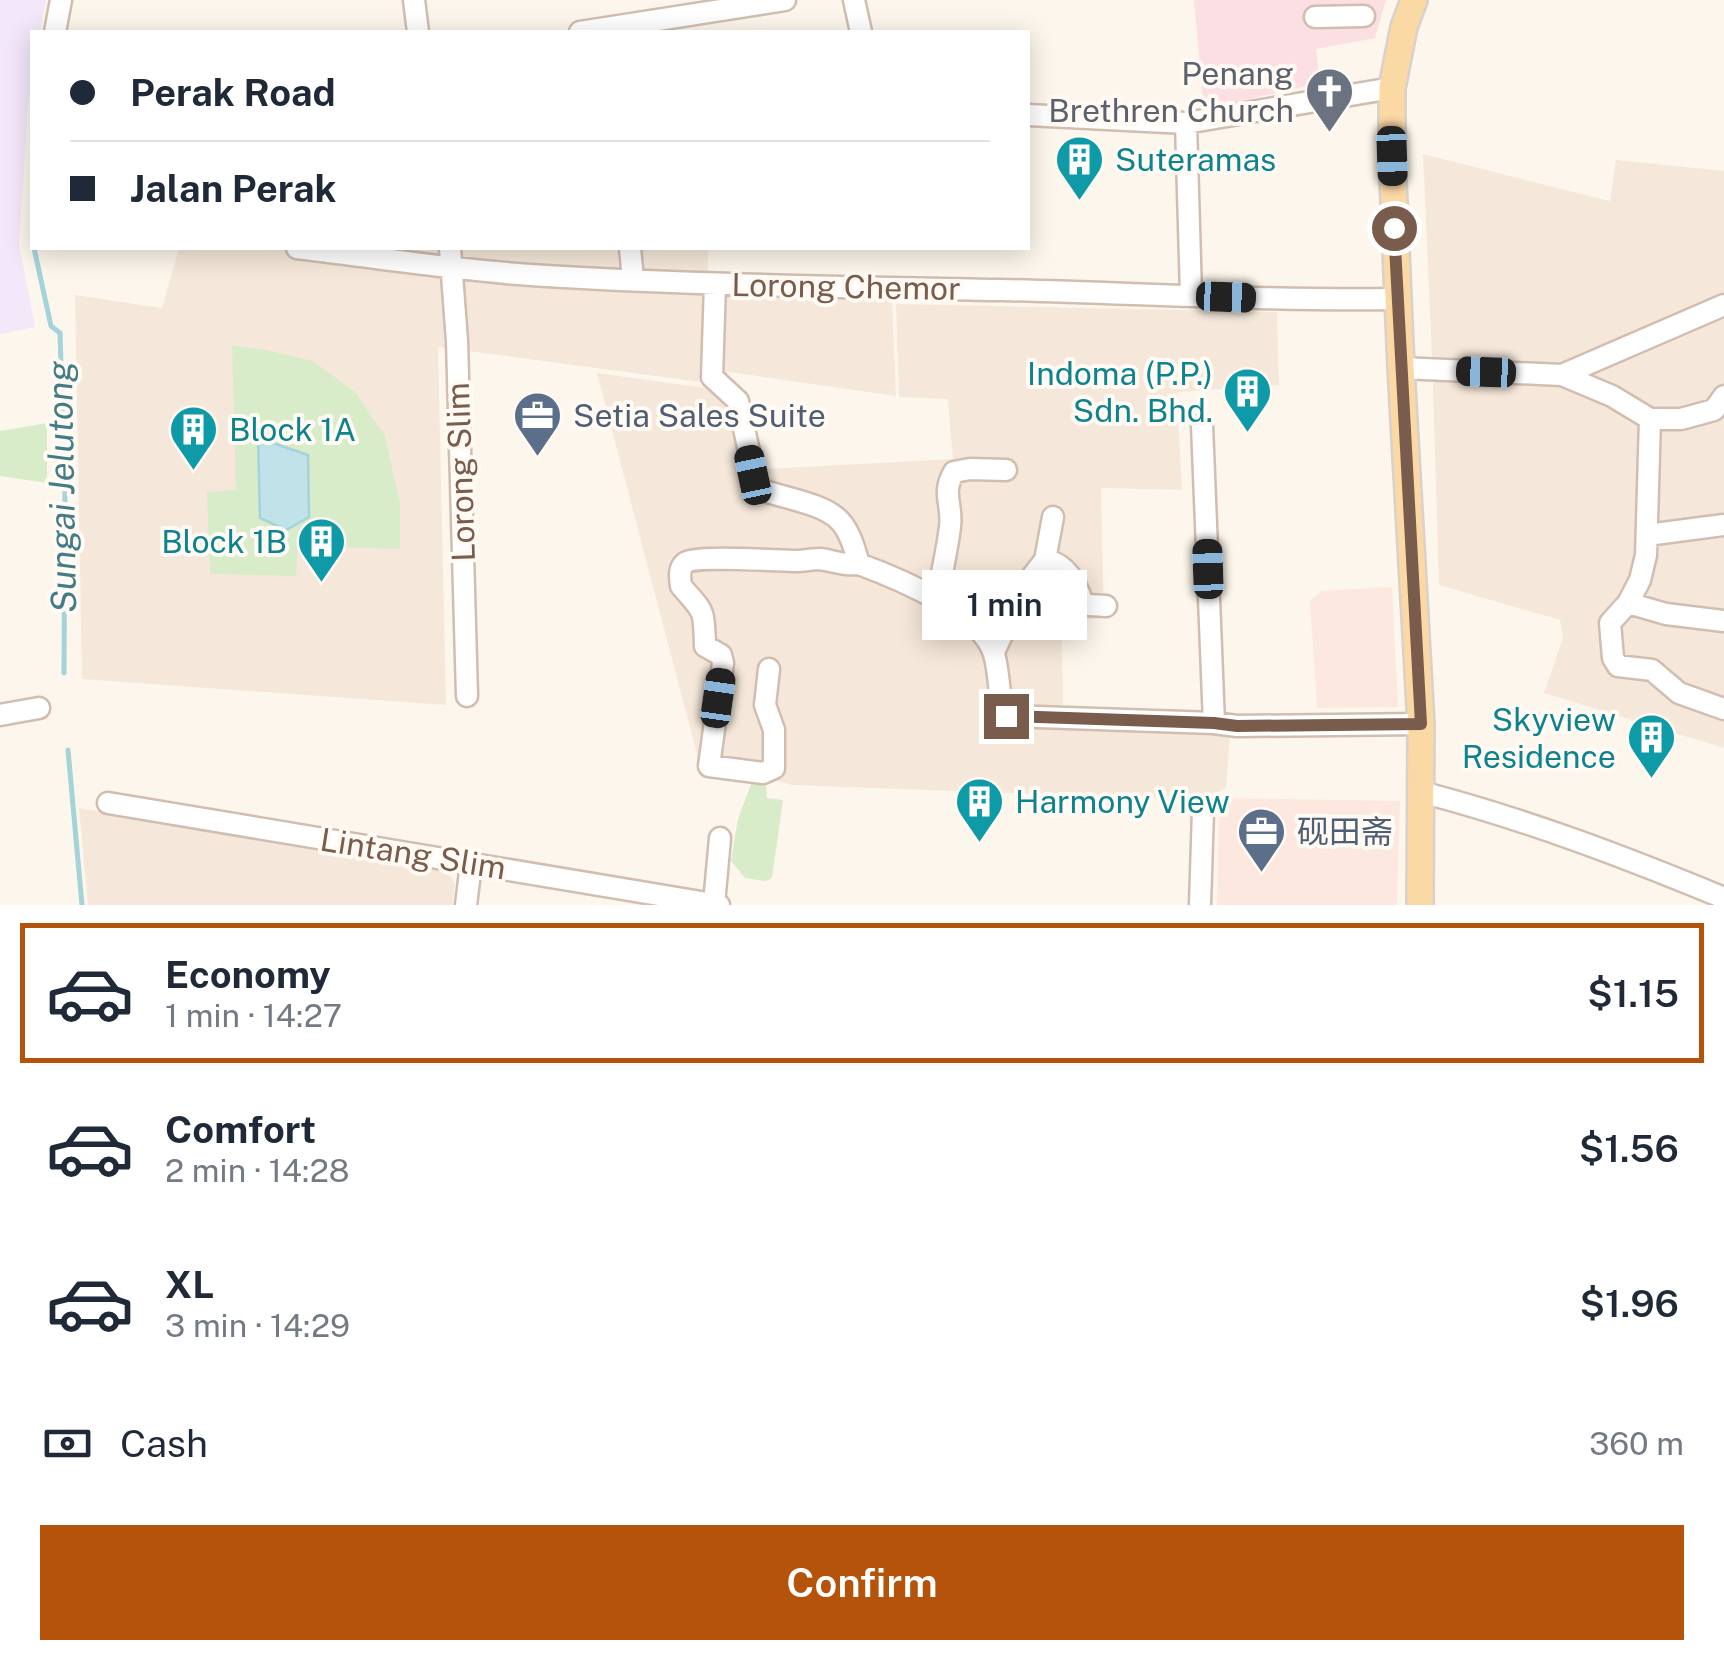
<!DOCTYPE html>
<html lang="en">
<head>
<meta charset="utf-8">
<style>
	:root { --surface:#fff; --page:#f6f6f7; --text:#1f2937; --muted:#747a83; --line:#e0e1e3; --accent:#b45309 }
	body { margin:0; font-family:"Public Sans","Noto Sans SC",sans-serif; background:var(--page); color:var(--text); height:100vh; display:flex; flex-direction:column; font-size:38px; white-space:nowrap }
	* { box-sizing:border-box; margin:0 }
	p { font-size:32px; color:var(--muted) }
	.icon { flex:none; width:55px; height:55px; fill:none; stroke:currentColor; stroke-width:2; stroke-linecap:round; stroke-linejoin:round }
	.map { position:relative; height:905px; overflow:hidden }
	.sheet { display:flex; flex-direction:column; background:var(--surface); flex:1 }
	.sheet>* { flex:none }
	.banner { position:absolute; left:30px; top:30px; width:1000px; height:220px; border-radius:0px; box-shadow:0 5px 25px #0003; display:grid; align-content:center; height:220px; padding:0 40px; background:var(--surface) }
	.end { position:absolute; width:45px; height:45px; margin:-22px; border:12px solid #7a5c4d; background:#fff; box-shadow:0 0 0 5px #fff }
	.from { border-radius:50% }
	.bubble { position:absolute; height:70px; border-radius:0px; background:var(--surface); box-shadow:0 5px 25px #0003; font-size:32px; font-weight:600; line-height:70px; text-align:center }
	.car { position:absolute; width:30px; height:60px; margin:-30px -15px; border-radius:12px; box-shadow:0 0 8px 2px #0007; background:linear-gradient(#222 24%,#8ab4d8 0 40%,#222 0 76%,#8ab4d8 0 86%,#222 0) }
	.banner b { display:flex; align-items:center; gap:35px; height:95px; font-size:38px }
	.banner b+b { border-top:2px solid var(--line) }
	.banner i { width:25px; height:25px; background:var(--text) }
	ul { padding:18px 0 0; list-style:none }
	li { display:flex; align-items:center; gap:30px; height:140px; margin:0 20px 15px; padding:0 20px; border:5px solid transparent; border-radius:0px }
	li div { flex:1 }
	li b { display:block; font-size:38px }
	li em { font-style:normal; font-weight:600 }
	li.active { border-color:var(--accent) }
	li>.icon { width:90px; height:90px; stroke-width:1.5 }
	.pay { display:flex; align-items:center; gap:25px; height:110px; padding:0 40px; font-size:38px }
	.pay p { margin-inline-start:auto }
	.primary-button { display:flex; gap:20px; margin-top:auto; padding:20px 40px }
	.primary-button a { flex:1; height:115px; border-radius:0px; background:var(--accent); color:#fff; font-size:40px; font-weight:600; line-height:115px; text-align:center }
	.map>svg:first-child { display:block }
</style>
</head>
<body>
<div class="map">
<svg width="1724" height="905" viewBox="0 0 1724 905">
	<rect width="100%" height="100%" fill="#fdf6ec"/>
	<!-- residential -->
	<path fill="#f5e8da" d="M1423 154 1610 201 1616 160 1724 171V748L1544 693 1563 638 1560 620 1439 585 1432 356Z
		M179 248H708V290L892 300 896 396 729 372 708 383 438 347 446 705 82 679 75 295 162 308Z
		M896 304 1277 312 1279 385 1177 392 1182 490 1101 488 1104 618 1062 621 1063 723 1230 735 1226 788 1203 800 792 785 698 758 597 373 713 389 730 403 747 470 953 459 948 399 899 397Z
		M79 808 441 864 455 883 452 905H88Z"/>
	<!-- commercial -->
	<path fill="#fde8e0" d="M1392 587 1398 707 1317 708 1310 601 1321 591Z
		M1219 798 1400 801 1397 905H1217Z"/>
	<!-- education -->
	<path fill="#f3e8fa" d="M0 0H46L40 32H32V80L28 105 19 244 35 327 0 334Z"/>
	<!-- medical -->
	<path fill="#fbdfe3" d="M1194 0H1386L1375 38 1316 49 1320 83 1204 109Z"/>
	<!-- green -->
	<path fill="#d8ecc9" d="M232 345 266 350 313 361 355 392 385 436 400 504V549L298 546 296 576 210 574 207 492 236 490Z
		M47 423V483L0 476V431Z
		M751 784 766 785 767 798 783 800 772 878 766 881 745 878 731 861 738 819Z"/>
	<!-- water -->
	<path fill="#bfe3e8" stroke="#a5d3da" stroke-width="2.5" d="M258 438 308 455 309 517 286 530 260 518Z"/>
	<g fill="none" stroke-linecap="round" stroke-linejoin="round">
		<!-- stream -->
		<path stroke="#a5d3da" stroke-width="5" d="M34 248 51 326 60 333 65 489 64 673
			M68 750 82 905"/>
		<defs>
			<path id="minor" d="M414 0 418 32
				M854 0 861 32
				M1315 17 1364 16
				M55 32 61 0
				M580 32 785 0
				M1028 115 1186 123 1392 88
				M1186 123 1191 295
				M297 248C380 258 463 271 546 276 698 285 850 287 1002 290 1134 293 1265 301 1397 299
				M450 248 457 341 467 696
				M630 248 633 279
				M715 284 712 377 738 401 757 488C780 498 821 502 839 520 850 531 855 550 859 564 897 578 982 613 994 654 999 671 999 692 1002 709L1006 716 1214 723 1237 726 1421 724
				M1401 368 1562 375 1612 396 1650 419H1681L1714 410 1724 396
				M1562 375 1724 305
				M1650 419 1646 555 1640 580 1628 603 1610 623 1613 658 1618 666 1652 670 1679 693 1724 709
				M1202 425 1214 723
				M1647 535 1724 525
				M1045 560C1066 563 1077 584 1082 602L1089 605 1106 606
				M937 600C941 576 947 551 950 527 953 504 941 494 954 472L970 469 1006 470
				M1628 603 1666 614 1724 621
				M994 652 1024 587 1045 560 1053 517
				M769 669 765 705 774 730V768L763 773 709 766 723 663 721 655 705 646C704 607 704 613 681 586 680 578 678 569 685 563 694 555 779 561 796 561 804 561 812 559 820 559 835 561 844 566 859 564
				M0 715 39 708
				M1421 792C1525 819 1625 857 1724 898
				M108 803 719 905
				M714 904 720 838
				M466 905 471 864
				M1200 905 1203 810"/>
			<path id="major" d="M1414 0 1404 27 1392 88V156L1401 368 1421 724 1420 905"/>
		</defs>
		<!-- minor casing -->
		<use href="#minor" stroke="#d1beb0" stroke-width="25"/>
		<!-- major casing -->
		<use href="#major" stroke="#dad1cd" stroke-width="30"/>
		<!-- minor -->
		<use href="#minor" stroke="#fff" stroke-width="20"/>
		<!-- major -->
		<use href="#major" stroke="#fbd9a5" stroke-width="25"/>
	</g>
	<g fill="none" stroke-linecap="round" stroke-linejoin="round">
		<!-- route -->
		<path stroke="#7a5c4d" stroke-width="12" d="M1006 716 1214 723 1237 726 1421 724 1394 228"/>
	</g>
	<!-- icons -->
	<defs>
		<symbol id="church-pin" viewBox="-11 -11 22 30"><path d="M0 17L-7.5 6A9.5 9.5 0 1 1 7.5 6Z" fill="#6b7280" stroke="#fffaf3"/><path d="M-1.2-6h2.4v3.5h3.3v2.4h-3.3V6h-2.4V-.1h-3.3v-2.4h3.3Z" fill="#fff"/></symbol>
		<symbol id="building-pin" viewBox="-11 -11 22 30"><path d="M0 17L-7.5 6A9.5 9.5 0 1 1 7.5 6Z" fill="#0f9aa8" stroke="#fffaf3"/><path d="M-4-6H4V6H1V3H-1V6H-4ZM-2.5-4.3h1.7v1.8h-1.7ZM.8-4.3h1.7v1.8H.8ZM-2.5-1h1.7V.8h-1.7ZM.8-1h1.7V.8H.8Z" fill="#fff"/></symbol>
		<symbol id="office-pin" viewBox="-11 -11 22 30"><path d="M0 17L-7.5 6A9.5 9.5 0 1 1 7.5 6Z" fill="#5c6f8a" stroke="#fffaf3"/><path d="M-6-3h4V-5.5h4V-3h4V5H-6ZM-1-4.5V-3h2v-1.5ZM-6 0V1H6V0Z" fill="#fff"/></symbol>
	</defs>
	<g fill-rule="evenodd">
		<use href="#church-pin" x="1302" y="64" width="55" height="75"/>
		<use href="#building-pin" x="1052" y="132" width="55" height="75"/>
		<use href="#building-pin" x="1220" y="364" width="55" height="75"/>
		<use href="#office-pin" x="510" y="388" width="55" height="75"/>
		<use href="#building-pin" x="166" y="402" width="55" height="75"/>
		<use href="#building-pin" x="294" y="514" width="55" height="75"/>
		<use href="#building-pin" x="1624" y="710" width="55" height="75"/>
		<use href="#building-pin" x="952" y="774" width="55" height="75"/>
		<use href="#office-pin" x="1234" y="804" width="55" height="75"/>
	</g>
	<g text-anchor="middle" stroke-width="8" stroke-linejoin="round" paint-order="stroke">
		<!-- worship labels -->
		<g font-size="32" fill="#5b616d" stroke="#fffaf3" text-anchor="end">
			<text x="1294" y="85">Penang<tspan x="1294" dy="37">Brethren Church</tspan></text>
		</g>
		<!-- culture labels -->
		<g font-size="32" fill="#0d838f" stroke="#fffaf3" text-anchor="start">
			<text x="1115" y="171">Suteramas</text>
			<text x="1213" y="385" text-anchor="end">Indoma (P.P.)<tspan x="1213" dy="37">Sdn. Bhd.</tspan></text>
			<text x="229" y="441">Block 1A</text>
			<text x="287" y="553" text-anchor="end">Block 1B</text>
			<text x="1616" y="731" text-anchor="end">Skyview<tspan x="1616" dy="37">Residence</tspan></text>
			<text x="1015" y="813">Harmony View</text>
		</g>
		<!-- street labels -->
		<g font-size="32" fill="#7a5c4d" stroke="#fffaf3">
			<text transform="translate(846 287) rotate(1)" y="11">Lorong Chemor</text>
			<text transform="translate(461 472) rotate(-92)" y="11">Lorong Slim</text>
			<text transform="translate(413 854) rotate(9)" y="11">Lintang Slim</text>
		</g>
		<!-- service labels -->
		<g font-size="32" fill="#4e5e75" stroke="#fffaf3" text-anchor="start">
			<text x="573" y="427">Setia Sales Suite</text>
			<text x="1297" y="843">砚田斋</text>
		</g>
		<!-- water labels -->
		<g font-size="35" font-style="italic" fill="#437c86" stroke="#fffaf3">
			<text transform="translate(62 487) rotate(-91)" y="12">Sungai Jelutong</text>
		</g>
	</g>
</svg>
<i class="end from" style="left:1394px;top:228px"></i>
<i class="end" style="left:1006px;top:716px"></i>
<div class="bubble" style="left:922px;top:570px;width:165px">1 min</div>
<i class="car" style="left:1392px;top:156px;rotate:178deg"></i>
<i class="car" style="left:1226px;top:297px;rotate:92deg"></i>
<i class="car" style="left:1486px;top:372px;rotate:272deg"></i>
<i class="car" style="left:753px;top:475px;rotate:348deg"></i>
<i class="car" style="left:1208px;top:569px;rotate:358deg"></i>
<i class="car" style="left:718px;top:698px;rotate:8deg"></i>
<div class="banner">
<b><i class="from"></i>Perak Road</b>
<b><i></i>Jalan Perak</b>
</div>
</div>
<section class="sheet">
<ul>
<li class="active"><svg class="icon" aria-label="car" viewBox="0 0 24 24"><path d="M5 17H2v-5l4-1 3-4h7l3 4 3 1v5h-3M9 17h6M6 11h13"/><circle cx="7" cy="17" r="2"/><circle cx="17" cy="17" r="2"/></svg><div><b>Economy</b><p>1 min · 14:27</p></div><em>$1.15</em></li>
<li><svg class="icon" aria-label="car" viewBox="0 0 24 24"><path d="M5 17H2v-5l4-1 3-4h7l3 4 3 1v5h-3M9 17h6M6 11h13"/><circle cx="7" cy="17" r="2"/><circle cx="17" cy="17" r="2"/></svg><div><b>Comfort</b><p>2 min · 14:28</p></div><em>$1.56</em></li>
<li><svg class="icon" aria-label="car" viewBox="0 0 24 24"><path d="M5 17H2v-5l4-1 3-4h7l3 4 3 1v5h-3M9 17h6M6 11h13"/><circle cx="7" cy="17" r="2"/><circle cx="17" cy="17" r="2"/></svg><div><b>XL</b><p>3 min · 14:29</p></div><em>$1.96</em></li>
</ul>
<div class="pay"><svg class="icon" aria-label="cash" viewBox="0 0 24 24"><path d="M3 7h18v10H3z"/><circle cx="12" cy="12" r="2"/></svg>Cash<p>360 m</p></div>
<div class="primary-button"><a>Confirm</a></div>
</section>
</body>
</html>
